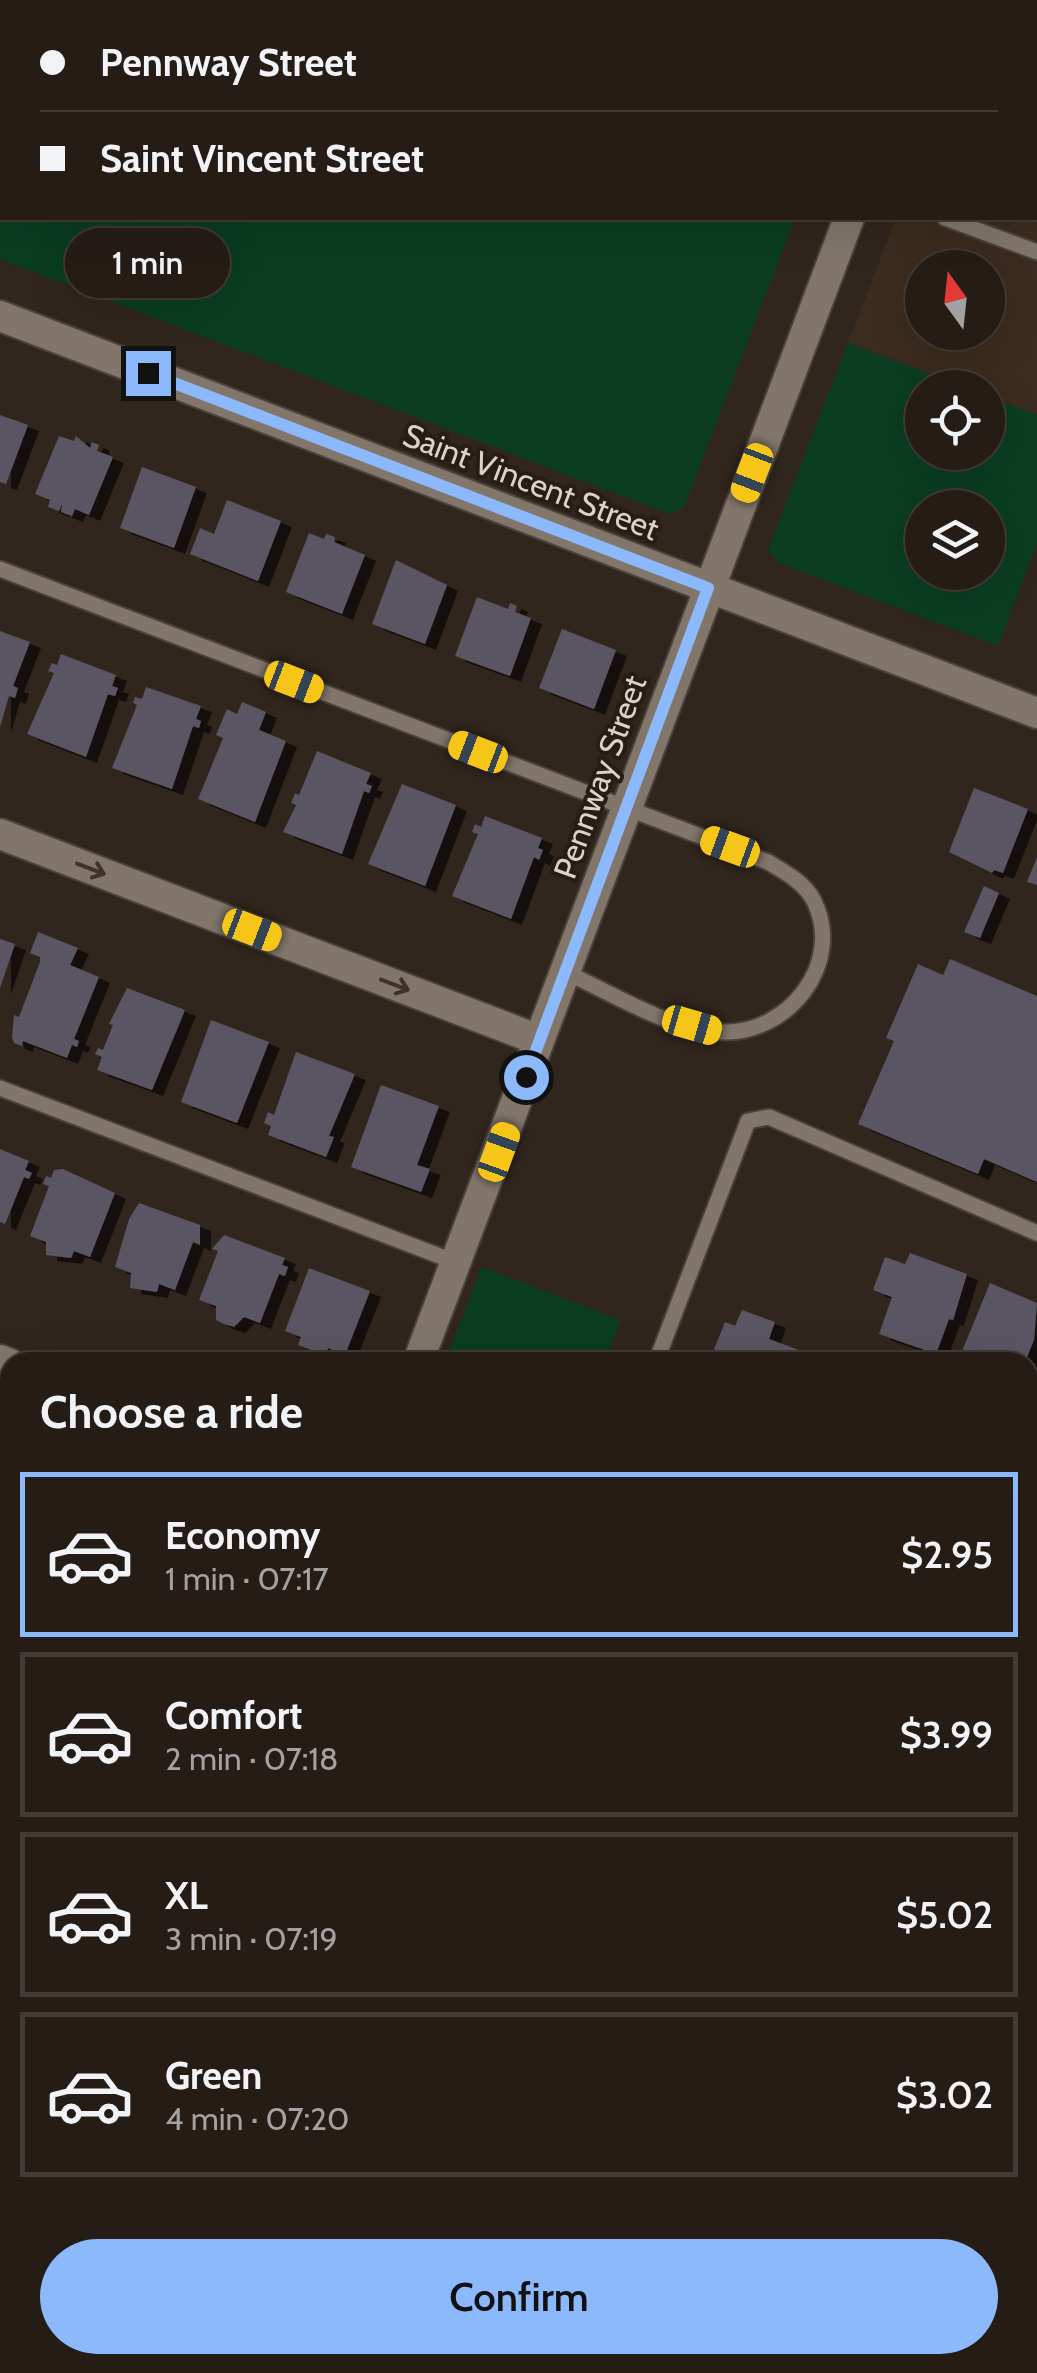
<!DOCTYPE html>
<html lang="en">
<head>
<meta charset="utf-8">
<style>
	:root { --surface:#251c16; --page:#2d251f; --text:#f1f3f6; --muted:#a3a1a1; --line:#423a35; --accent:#8cb9fc }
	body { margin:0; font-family:Cabin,sans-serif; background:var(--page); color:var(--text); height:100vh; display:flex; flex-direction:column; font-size:38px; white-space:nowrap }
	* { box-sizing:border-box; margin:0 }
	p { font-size:32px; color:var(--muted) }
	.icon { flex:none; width:55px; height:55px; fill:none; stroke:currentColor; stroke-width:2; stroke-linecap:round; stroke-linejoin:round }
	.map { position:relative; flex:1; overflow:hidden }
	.drawer { position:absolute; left:0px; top:1352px; width:1038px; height:1022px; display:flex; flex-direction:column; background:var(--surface); border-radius:30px 30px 0 0; box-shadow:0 10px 40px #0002,0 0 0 2px var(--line) }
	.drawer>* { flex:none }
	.top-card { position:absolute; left:0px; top:0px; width:1038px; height:220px; box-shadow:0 10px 40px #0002,0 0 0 2px var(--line); display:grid; align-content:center; height:220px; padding:0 40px; background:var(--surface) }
	.needle { width:65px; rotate:345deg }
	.buttons { position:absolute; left:905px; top:250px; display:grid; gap:20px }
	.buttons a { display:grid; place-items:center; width:100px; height:100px; border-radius:50%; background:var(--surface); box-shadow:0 10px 40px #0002,0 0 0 2px var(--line); font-size:50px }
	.end { position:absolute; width:45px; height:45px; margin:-22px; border:12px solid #8cb9fc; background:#111; box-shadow:0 0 0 5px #111 }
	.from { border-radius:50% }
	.bubble { position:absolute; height:70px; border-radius:35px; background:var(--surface); box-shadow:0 10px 40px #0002,0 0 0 2px var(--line); font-size:32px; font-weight:600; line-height:70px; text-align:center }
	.car { position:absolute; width:30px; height:60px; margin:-30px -15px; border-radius:12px; box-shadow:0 0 8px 2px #0007; background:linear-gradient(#f5c518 24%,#345 0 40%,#f5c518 0 76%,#345 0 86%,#f5c518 0) }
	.top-card b { display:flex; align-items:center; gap:35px; height:95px; font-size:38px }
	.top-card b+b { border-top:2px solid var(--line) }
	.top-card i { width:25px; height:25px; background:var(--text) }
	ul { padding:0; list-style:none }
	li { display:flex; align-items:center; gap:30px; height:165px; margin:0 20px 15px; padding:0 20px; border:5px solid var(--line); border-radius:0px }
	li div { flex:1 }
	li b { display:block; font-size:38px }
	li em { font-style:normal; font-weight:600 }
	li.current { border-color:var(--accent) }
	li>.icon { width:90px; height:90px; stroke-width:1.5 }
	h2 { padding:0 40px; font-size:45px; line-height:120px }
	.primary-button { display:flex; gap:20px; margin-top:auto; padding:20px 40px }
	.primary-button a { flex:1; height:115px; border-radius:60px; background:var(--accent); color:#111; font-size:40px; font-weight:600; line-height:115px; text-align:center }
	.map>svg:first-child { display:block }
</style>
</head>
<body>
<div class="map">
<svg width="1037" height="2373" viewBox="0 0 1037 2373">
	<defs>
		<filter id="shadow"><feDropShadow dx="11" dy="6" stdDeviation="0" flood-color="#0009"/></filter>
	</defs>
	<rect width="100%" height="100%" fill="#31261d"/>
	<!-- built -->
	<path fill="#3c2c1f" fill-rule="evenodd" d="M979 0H1037V415L988 396V388L965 387 848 343 896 218H1035V2ZM922 268H988V332H922Z"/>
	<!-- green -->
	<path fill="#0a3d22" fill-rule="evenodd" d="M0 0H879L2 2V218H795L684 507 670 514 0 259Z
		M848 343 965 387 922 388V452H988V396L1037 415V543L998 646 779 563 768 550ZM922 508H988V572H922Z
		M482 1267 620 1320 604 1362H445Z
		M64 2365H219L216 2373H71Z"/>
	<!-- building -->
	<path fill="#5a5562" filter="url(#shadow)" d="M0 415 28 425 6 484 0 482Z
		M59 436 74 441 76 436 90 448 92 442 99 445 97 451 113 457 89 515 75 509 72 516 61 512 62 504 59 511 48 507 50 500 35 494Z
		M142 467 196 487 174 548 120 528Z
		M227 500 281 521 258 581 190 554 200 528 214 534Z
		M309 533 324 539 326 534 335 537 334 542 365 555 342 614 286 592Z
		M396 560 447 585 425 644 372 624Z
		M477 597 508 609 510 603 517 606 515 612 531 618 510 676 455 656Z
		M562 629 616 650 594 709 539 688Z
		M0 631 30 642 13 686 18 688 15 698 9 696 0 727Z
		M61 654 116 675 112 686 118 688 115 696 108 694 86 757 27 734 54 673 48 671 52 663 57 665Z
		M146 687 201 706 196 719 201 721 199 728 193 726 172 789 112 768 137 705 133 703 135 697 142 699Z
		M242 702 266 712 259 730 286 741 255 822 198 799 223 738 216 735 227 709 237 714Z
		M317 751 371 773 366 784 372 786 369 793 364 791 342 854 283 832 296 805 291 803 295 793 299 795Z
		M402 784 456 805 425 886 368 864Z
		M974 788 1028 809 1003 873 994 870 992 873 949 852Z
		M485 816 542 838 538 848 543 850 539 860 534 857 511 919 452 896 478 834 472 832 475 824 481 827Z
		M1037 857V885L1027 882Z
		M984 886 999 893 980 938 964 932Z
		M38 932 78 948 70 965 99 977 74 1039 79 1041 77 1047 72 1045 67 1058 23 1041 22 1046 14 1043 12 1037 14 1015 19 1017 40 962V957L30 953Z
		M0 939 15 944 0 988Z
		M950 959 1037 996V1182L984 1159 978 1174 858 1124 894 1041 886 1038 918 964 943 975Z
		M127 988 185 1010 152 1090 97 1070 102 1057 95 1054 98 1048 103 1050 113 1025 109 1024Z
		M211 1020 269 1042 237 1123 181 1102Z
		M296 1052 355 1074 329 1136 334 1137 326 1157 268 1135 271 1126 264 1123 268 1112 274 1115Z
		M381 1085 439 1106 417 1165 430 1169 421 1192 351 1167Z
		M0 1149 29 1161 25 1170 32 1173 29 1179 24 1177 5 1224 0 1222Z
		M63 1169 115 1193 90 1257 74 1251 71 1258 46 1255V1242L30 1236 49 1186 43 1184 46 1176 51 1178 54 1170Z
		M139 1203 200 1225V1245L193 1242 175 1290 159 1284 157 1292 130 1288 131 1273 115 1267 129 1219Z
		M224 1235 285 1258 282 1265 288 1267 285 1276 279 1274 260 1323 244 1317 234 1327 224 1324 216 1320V1306L199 1300 218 1251 212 1249Z
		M910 1253 967 1274 953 1320 949 1319 936 1354 879 1334 892 1297 873 1290 885 1257 905 1264Z
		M309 1268 370 1291 345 1355 328 1348 326 1355 298 1345 301 1337 285 1331Z
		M990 1283 1037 1303 1034 1340 1025 1362 958 1361Z
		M742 1310 775 1322 769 1339 804 1352 799 1362H709L725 1322 735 1326Z
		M10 1541V1571L0 1567Z
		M1028 1551 1037 1555 1028 1585Z
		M1037 1623V1674L1028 1664V1647Z
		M0 1682 10 1685 3 1742 0 1741Z
		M10 2021V2056L0 2052Z
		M1033 2129 1037 2131V2224L1028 2220V2143Z
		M262 2365H435L456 2373H258Z
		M753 2365H822L819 2373H757L751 2370Z
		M847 2365 849 2366 913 2365 910 2373H842Z
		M942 2365H957L977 2373H939Z"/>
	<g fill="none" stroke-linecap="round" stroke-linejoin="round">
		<defs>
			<path id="service" d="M1035 71 1037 65
				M945 218 1037 252
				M0 569 768 862C785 872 805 883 814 901 845 964 787 1035 722 1032 669 1030 612 993 565 972
				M0 1088 458 1263
				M656 1362 748 1121 769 1117 1037 1233
				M0 1623 10 1626
				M1028 1694 1037 1698
				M1028 2061 1037 2036
				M1028 2083 1037 2087
				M0 2096 10 2100
				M583 2365 604 2373
				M229 2373 233 2365"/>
			<path id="minor" d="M930 2 931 0
				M0 316 1037 713
				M0 834 539 1040
				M0 1360 10 1364
				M418 1362 849 218
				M1028 1473 1037 1477
				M0 1877 10 1881
				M1028 2309 1037 2312
				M24 2373 28 2365"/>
		</defs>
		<!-- service casing -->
		<use href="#service" stroke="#4a423a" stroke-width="19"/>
		<!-- minor casing -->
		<use href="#minor" stroke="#4a423a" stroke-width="34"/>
		<!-- service -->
		<use href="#service" stroke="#82766b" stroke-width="15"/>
		<!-- minor -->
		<use href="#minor" stroke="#82766b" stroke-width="30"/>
	</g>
	<!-- one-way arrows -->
	<defs><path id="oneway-shaft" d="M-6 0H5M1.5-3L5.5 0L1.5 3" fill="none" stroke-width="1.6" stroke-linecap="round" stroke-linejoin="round" transform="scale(2.5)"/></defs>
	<g stroke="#3e332a">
		<use href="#oneway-shaft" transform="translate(91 869) rotate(21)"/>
		<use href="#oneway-shaft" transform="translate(395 985) rotate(21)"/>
	</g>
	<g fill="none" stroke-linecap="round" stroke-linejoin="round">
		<!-- route -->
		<path stroke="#8cb9fc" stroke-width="12" d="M148 373 708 588 526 1077"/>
	</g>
	<g text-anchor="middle" stroke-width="8" stroke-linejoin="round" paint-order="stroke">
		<!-- street labels -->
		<g font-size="32" fill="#dad3cd" stroke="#271d14">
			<text transform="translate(531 482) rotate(21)" y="11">Saint Vincent Street</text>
			<text transform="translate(600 777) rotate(-70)" y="11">Pennway Street</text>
		</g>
	</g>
</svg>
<div class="buttons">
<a><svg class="needle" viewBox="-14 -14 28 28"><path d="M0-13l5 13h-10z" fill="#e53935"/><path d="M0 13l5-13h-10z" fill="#a3a1a1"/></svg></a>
<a><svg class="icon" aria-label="locate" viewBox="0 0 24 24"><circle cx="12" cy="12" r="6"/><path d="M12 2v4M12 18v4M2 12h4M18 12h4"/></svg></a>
<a><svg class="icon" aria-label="layers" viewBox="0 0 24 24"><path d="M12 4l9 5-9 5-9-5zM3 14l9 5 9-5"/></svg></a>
</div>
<i class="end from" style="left:526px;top:1077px"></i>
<i class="end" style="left:148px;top:373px"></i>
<div class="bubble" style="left:65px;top:228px;width:165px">1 min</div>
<i class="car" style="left:752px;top:473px;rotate:201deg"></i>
<i class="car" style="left:294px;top:682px;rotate:111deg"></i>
<i class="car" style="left:478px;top:752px;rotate:291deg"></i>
<i class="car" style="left:730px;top:847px;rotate:290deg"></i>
<i class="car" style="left:252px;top:930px;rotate:111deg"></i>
<i class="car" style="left:692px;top:1025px;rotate:106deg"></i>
<i class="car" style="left:499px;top:1152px;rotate:20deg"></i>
<div class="top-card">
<b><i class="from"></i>Pennway Street</b>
<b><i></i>Saint Vincent Street</b>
</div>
<section class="drawer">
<h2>Choose a ride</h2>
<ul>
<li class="current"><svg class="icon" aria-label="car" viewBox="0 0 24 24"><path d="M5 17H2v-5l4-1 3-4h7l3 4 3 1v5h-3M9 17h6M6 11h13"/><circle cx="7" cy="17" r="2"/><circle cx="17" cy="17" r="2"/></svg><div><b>Economy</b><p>1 min · 07:17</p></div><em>$2.95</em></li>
<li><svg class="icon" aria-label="car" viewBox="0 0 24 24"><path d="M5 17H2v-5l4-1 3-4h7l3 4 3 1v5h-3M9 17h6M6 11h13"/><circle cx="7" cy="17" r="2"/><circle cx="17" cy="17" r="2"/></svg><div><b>Comfort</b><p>2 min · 07:18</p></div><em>$3.99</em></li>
<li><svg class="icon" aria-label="car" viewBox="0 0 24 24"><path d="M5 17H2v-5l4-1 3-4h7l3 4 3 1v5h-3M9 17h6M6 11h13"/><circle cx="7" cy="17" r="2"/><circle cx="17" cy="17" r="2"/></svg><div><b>XL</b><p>3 min · 07:19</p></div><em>$5.02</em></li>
<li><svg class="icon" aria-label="car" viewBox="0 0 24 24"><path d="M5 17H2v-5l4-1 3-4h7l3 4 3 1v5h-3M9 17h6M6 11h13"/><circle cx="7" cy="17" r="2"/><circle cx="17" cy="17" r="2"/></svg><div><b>Green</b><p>4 min · 07:20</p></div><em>$3.02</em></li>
</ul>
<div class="primary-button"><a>Confirm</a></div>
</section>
</div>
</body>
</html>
